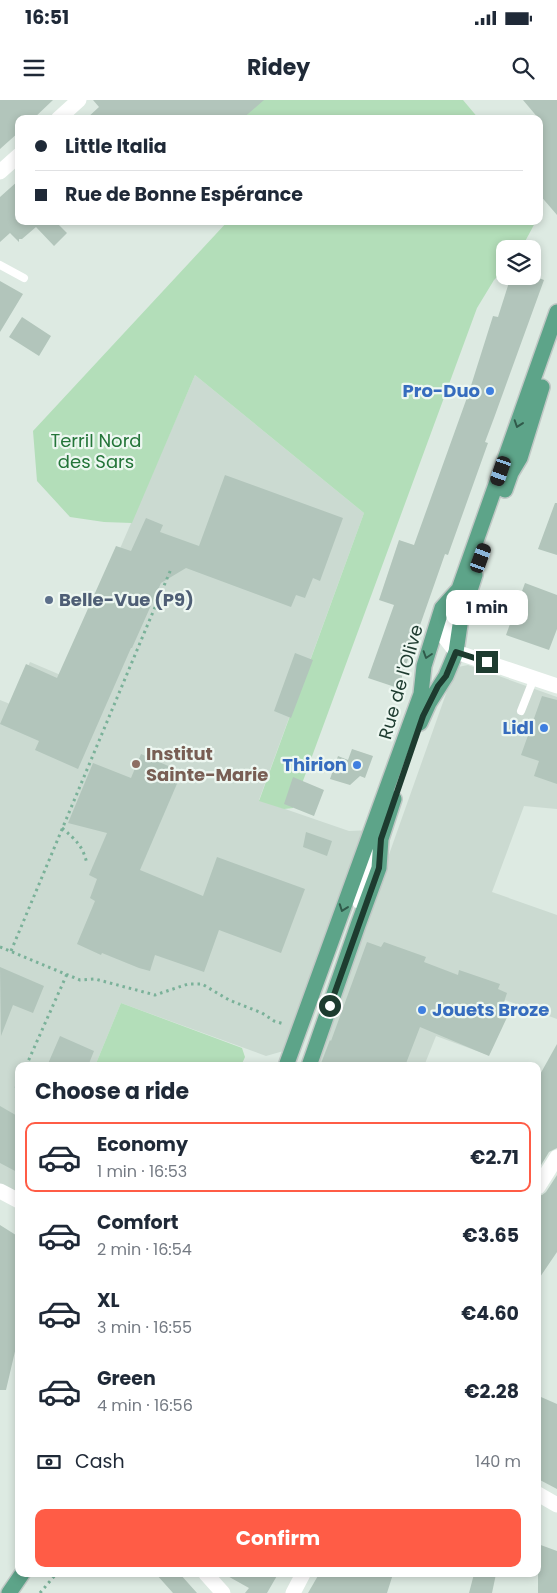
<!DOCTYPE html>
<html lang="en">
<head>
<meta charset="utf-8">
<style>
	:root { --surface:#fff; --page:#f2f2f3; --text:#1f2937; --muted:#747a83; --line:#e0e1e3; --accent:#ff5c46 }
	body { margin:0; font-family:Poppins,sans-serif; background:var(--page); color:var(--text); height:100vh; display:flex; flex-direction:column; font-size:19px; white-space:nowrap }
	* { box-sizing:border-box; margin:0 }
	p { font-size:16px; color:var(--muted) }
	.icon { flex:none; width:28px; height:28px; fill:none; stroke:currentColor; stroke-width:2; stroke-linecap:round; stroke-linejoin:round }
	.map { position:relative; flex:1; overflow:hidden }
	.sheet { position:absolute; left:15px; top:962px; width:526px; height:515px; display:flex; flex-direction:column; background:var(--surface); border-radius:10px; box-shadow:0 2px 8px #0003 }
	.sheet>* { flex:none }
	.top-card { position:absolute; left:15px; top:15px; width:528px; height:110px; border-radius:10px; box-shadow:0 2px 8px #0003; display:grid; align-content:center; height:110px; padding:0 20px; background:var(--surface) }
	.tools { position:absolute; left:496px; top:140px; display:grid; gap:10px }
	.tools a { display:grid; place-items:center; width:45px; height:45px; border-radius:10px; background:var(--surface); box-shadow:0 2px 8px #0003; font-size:25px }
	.end { position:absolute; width:22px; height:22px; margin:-11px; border:6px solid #1d3b2f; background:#fff; box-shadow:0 0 0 2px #fff }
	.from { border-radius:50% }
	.bubble { position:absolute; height:35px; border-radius:10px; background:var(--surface); box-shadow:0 2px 8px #0003; font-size:16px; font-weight:700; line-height:35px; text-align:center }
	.car { position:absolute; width:15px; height:30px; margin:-15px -8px; border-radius:6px; box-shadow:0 0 4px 1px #0007; background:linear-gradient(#222 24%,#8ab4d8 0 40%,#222 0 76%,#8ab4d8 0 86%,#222 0) }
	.top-card b { display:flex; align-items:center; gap:18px; height:48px; font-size:19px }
	.top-card b+b { border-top:1px solid var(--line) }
	.top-card i { width:12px; height:12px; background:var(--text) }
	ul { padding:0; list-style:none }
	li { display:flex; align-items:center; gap:15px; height:70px; margin:0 10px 8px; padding:0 10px; border:2px solid transparent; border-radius:10px }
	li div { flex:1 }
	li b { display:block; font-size:19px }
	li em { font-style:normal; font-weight:700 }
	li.active { border-color:var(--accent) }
	li>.icon { width:45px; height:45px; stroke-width:1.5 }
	h2 { padding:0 20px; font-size:22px; line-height:60px }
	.pay { display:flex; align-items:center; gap:12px; height:55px; padding:0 20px; font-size:19px }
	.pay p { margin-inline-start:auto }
	.cta { display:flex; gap:10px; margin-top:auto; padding:10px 20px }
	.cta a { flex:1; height:58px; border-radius:10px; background:var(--accent); color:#fff; font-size:20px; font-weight:700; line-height:58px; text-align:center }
	.status { display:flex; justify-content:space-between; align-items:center; height:35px; padding:0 25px; background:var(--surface); direction:ltr }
	.status svg { height:14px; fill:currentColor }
	header { display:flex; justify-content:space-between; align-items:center; height:65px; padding:0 20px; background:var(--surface); font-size:22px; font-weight:700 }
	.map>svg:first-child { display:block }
</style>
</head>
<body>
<div class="status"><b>16:51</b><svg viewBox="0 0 49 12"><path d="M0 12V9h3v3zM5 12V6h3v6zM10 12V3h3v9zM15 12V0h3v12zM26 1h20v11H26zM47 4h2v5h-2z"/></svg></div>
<header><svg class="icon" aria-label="menu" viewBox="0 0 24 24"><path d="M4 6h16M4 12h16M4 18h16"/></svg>Ridey<svg class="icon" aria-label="search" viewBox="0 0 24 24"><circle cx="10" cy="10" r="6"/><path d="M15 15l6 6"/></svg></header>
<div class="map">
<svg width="557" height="1493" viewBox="0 0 557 1493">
	<rect width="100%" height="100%" fill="#ddeae2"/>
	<!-- built -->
	<path fill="#cbdad1" d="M195 275 364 413 259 700 349 731 372 730 294 948 266 956 121 903 95 966H19V1101L0 1091V600L10 604 30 562 63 576 109 474Z
		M468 565 557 597V709L524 706 492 792 557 815V919L505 900 485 954 436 936 424 966H314L453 574 458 567Z"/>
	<!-- green -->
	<path fill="#b3deb9" d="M233 0H463L479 19H237Z
		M228 121H536L521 149H505V169L494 180 477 208 293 708 284 709 259 701 364 413 195 275 132 423 104 422 70 417 37 381 33 331Z
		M121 903 242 948 245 957 241 966H95Z"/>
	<!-- building -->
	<path fill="#b2c5bb" d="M0 0H53L33 19H19V32L0 49Z
		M93 0H264L242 19H86L99 7Z
		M523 0H557V115L539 94V19Z
		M19 80V121H55L67 133 54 146 36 127 22 139H19V142L10 133 0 142V97Z
		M511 176H534L544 180 494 318 485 342 488 343 448 455 445 454 398 588 368 578 394 505 379 500 399 440 414 445 469 292 493 216 498 217Z
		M0 181 23 194 0 232Z
		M22 217 51 236 39 256 9 237Z
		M225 375 343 418 320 481 313 478 305 498 296 495 291 507 186 468 161 483 132 548H131L78 669 35 650 39 641 0 624 26 564 57 578 116 446 131 451 146 418 163 425 160 432 199 446Z
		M555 403H557V455L538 449Z
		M525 483 557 495V529L549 550 506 535Z
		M295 553 313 560 291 618 274 611Z
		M542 596 557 600V684L534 676 539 661 521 655Z
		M352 649 373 656 365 678 360 676 350 685 330 679 338 656 348 660Z
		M141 654 182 672 140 770 203 796 217 757 305 789 281 853 219 830 204 872 155 855 150 871 139 868 102 853 101 855 77 844 95 801 90 798 97 779 89 775 107 733 68 723 93 663 131 678Z
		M293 677 324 690 314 716 284 704Z
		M306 732 332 741 327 756 303 747Z
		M367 842 381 847 384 842 426 857 424 862 458 875 459 870 500 884 498 889 507 893 504 902 510 905V911L489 956 420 927 405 966H320L330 940 331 941Z
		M0 867 44 886 33 913 13 905 1 936Z
		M60 936 94 951 88 966H47Z
		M557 944V1048L549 1052 538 1070V978Z
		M0 1006 19 1017V1073L0 1063Z
		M557 1075V1152L538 1180V1096L542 1095 546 1092Z
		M0 1125 19 1137V1248L16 1247 6 1290H0Z
		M541 1297 557 1304V1389L538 1379V1305Z
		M538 1444 557 1451V1493H538Z
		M156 1474H180L197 1493H173Z
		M224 1474H278L267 1493H245L249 1488Z
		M319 1474H393L387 1493H308Z
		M474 1474H496L492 1493H469Z"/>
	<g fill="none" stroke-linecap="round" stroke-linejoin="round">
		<defs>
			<path id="primary" d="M505 390 511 373 520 358 542 287
				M420 623 429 603 446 576 456 552 461 518 475 475
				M286 966 421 594 424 566 442 508 459 489 557 212
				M309 966 358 825 379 768 381 739 394 699
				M9 1493 22 1474"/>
		</defs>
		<!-- primary casing -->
		<use href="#primary" stroke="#c0c8c5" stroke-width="18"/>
		<!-- path -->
		<path stroke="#7ab199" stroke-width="3" stroke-dasharray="2.5 4" stroke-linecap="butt" d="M62 728C76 740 83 746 87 764
			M0 847 80 880 95 879 155 895 188 884H202L229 900 262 913 274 921 284 924
			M11 851 171 469
			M26 966 67 874
			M16 988 19 982
			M40 1493 56 1474"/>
		<!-- service -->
		<path stroke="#fff" stroke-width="8" d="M0 165 24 178
			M521 611 534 578
			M365 806 357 804 359 793 370 767 373 741"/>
		<!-- minor -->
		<path stroke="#fff" stroke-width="15" d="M457 492 445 531 446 539 456 552 557 586
			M538 1087 557 1057
			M206 1474 223 1493
			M293 1493 303 1474"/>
		<!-- tertiary -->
		<path stroke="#fff" stroke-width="15" d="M58 19 79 0
			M0 72 19 55
			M0 1091 19 1101
			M538 1394 557 1405"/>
		<!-- primary -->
		<use href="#primary" stroke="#5da489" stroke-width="15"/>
	</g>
	<!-- one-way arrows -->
	<defs><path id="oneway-chevron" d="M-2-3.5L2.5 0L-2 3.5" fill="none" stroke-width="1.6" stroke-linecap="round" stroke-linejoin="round" transform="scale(1.25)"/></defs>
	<g stroke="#305a4a">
		<use href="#oneway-chevron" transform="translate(518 324) rotate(109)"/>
		<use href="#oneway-chevron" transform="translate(427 555) rotate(108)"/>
		<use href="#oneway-chevron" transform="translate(343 808) rotate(110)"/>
	</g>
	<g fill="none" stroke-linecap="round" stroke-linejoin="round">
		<!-- route -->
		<path stroke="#1d3b2f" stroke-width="6" d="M330 906 379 768 381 739 423 616 438 586 446 576 456 552 487 562"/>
	</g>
	<!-- markers -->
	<g fill="#3f7fe0" stroke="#edf7f1" stroke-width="2">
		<circle cx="490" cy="291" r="5"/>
		<circle cx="544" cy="628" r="5"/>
		<circle cx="357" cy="665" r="5"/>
		<circle cx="422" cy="910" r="5"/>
	</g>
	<circle fill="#5c6f8a" stroke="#edf7f1" stroke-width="2" cx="49" cy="500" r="5"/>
	<circle fill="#8d6e63" stroke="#edf7f1" stroke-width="2" cx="136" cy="664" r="5"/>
	<g text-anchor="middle" stroke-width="4.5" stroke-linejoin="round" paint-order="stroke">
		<!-- shop labels -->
		<g font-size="18" font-weight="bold" fill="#366cbe" stroke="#edf7f1" text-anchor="end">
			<text x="480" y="297">Pro-Duo</text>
			<text x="534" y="634">Lidl</text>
			<text x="347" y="671">Thirion</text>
			<text x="432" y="916" text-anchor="start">Jouets Broze</text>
		</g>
		<!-- park labels -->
		<g font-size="18" fill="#247539" stroke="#edf7f1">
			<text x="96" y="347">Terril Nord<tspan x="96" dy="21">des Sars</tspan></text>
		</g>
		<!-- service labels -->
		<g font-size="18" font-weight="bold" fill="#4e5e75" stroke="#edf7f1" text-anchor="start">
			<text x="59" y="506">Belle-Vue (P9)</text>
		</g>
		<!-- street labels -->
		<g font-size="18" fill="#1d3b2f" stroke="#edf7f1">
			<text transform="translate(401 582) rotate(-74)" y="6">Rue de l'Olive</text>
		</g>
		<!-- education labels -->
		<g font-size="18" font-weight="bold" fill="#785e54" stroke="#edf7f1" text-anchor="start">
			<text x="146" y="660">Institut<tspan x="146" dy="21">Sainte-Marie</tspan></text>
		</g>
	</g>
</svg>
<div class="tools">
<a><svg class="icon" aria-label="layers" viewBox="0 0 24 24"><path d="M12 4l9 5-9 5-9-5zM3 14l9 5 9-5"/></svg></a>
</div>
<i class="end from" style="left:330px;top:906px"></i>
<i class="end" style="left:487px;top:562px"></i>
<div class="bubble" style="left:446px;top:490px;width:82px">1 min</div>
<i class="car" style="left:501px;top:371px;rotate:199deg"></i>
<i class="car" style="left:481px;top:458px;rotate:20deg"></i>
<div class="top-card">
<b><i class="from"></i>Little Italia</b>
<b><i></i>Rue de Bonne Espérance</b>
</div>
<section class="sheet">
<h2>Choose a ride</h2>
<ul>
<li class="active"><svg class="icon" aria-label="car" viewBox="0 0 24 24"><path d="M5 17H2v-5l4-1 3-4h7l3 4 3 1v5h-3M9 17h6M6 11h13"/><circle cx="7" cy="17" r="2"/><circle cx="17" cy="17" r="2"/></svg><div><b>Economy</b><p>1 min · 16:53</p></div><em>€2.71</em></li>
<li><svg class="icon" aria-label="car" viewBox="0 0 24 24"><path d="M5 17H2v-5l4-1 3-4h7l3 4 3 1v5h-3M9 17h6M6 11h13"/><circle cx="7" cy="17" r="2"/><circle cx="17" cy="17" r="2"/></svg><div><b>Comfort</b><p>2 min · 16:54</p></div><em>€3.65</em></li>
<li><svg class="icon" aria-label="car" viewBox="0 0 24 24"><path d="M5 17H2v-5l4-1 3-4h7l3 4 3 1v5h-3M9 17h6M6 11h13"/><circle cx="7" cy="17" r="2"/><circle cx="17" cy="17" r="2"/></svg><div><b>XL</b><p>3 min · 16:55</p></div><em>€4.60</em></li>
<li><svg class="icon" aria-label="car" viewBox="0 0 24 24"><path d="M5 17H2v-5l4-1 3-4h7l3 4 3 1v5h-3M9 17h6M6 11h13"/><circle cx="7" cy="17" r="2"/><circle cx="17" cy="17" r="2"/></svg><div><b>Green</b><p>4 min · 16:56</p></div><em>€2.28</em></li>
</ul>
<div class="pay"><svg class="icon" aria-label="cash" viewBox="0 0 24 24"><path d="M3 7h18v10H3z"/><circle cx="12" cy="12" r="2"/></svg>Cash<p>140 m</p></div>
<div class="cta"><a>Confirm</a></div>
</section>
</div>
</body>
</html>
